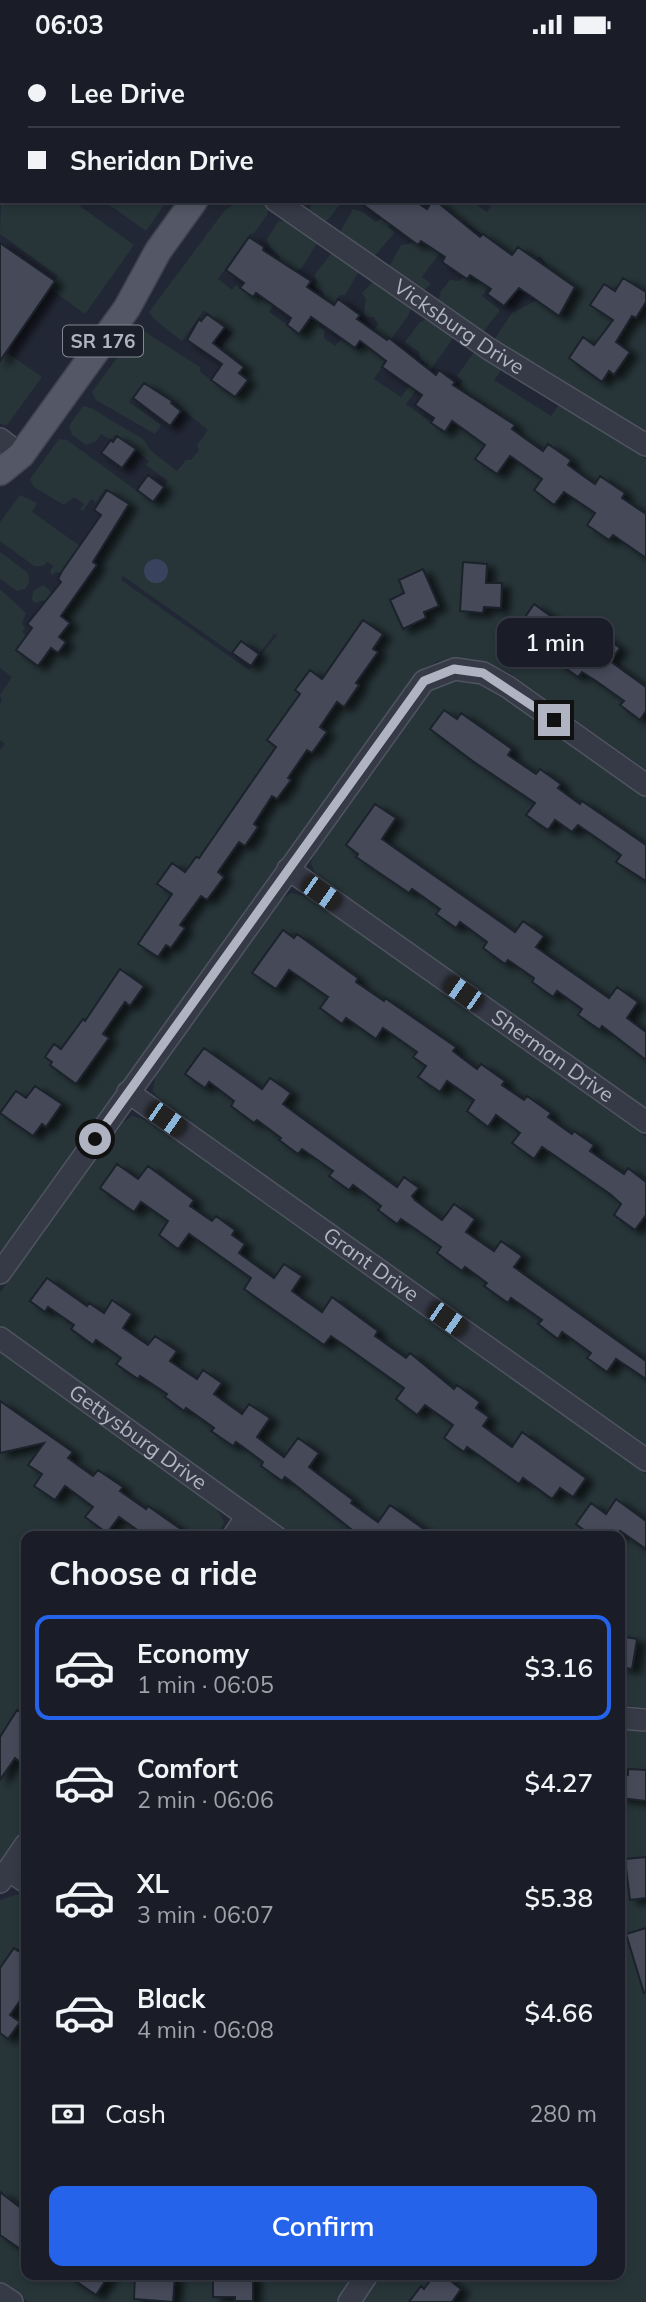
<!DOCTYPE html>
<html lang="en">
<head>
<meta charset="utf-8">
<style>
	:root { --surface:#1a1d28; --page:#232630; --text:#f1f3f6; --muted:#9fa2a8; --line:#383b45; --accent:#2563eb }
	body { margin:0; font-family:Mulish,sans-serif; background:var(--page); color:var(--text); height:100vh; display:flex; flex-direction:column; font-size:26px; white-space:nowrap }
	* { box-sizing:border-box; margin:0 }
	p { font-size:23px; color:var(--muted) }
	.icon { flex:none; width:38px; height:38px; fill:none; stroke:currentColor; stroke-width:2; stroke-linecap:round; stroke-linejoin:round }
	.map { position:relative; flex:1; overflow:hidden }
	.side { position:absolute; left:21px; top:1482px; width:604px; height:749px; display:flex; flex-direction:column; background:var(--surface); border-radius:14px; box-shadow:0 4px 10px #0003,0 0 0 2px var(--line) }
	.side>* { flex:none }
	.guide { position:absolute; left:0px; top:0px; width:648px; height:154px; box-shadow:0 4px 10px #0003,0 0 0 2px var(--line); display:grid; align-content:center; height:154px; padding:0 28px; background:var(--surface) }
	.end { position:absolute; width:32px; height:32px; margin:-16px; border:9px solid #b0b4c2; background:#111; box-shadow:0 0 0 4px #111 }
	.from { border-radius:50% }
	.bubble { position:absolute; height:49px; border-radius:14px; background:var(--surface); box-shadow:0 4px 10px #0003,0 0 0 2px var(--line); font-size:23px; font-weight:600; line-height:49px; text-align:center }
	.car { position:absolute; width:21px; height:42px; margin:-21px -10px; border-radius:9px; box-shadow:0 0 5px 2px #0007; background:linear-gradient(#222 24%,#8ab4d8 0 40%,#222 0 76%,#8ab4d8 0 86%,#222 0) }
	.guide b { display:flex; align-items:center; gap:24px; height:66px; font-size:26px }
	.guide b+b { border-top:2px solid var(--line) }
	.guide i { width:18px; height:18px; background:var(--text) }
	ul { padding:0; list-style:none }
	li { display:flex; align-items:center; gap:21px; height:105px; margin:0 14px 10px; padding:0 14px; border:4px solid transparent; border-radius:14px }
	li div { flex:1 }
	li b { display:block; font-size:26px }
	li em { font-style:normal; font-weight:600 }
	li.selected { border-color:var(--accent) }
	li>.icon { width:63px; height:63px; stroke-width:1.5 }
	h2 { padding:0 28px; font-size:32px; line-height:84px }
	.pay { display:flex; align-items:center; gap:18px; height:77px; padding:0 28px; font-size:26px }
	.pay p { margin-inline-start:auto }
	.cta { display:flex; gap:14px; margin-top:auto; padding:14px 28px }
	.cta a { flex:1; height:80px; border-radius:14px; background:var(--accent); color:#fff; font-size:28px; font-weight:600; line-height:80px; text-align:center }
	.status { display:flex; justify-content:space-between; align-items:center; height:49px; padding:0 35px; background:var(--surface); direction:ltr }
	.status svg { height:19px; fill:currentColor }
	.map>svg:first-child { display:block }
</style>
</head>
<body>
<div class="status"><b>06:03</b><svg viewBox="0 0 49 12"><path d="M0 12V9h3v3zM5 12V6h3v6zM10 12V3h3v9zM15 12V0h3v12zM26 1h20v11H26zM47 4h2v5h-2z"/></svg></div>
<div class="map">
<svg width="646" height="2253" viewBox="0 0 646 2253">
	<defs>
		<filter id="shadow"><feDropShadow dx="8" dy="4.5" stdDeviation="3.5" flood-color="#0009"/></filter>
	</defs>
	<rect width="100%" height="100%" fill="#222735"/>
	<!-- green -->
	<path fill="#273539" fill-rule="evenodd" d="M636 0H646V388L494 291 512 264 543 248 551 222 540 207 528 215 514 211 513 203 482 247 500 261 483 283 438 252 441 242 450 231 459 232 463 228 467 230 470 226 480 232 503 200 463 172 422 228 431 235 423 242 389 218 401 196 414 194 418 196 421 192 432 198 454 166 436 152H481L478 157 487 163 494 152H646V2H635Z
		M2 126V152H47L53 157 57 152H73L134 196 85 265 50 240 58 227 0 185Z
		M104 152H167L146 182Z
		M254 152 269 158 267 166 254 184 250 185 218 230 232 241 236 236 254 248 279 212 280 207 270 198 267 190 278 173 285 171 317 194 301 220 297 221 269 263 299 284 324 249 323 242 314 238 317 232 314 226 332 204 359 222 345 246H340L319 277 324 281V289L335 297 342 289 359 301 378 275 374 268H367L364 265 366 250 362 244 373 233 411 259 408 267 392 289H389L377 305 386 312 374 330 401 348 409 337 412 338 428 316 420 310 419 303 405 293 419 274 427 269 454 288 406 355 444 383 470 347 458 338 463 332 457 327 474 303 501 321 494 331 551 367 559 356 646 410V721L508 623 473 610 438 612 420 622 400 647 84 1091 0 1205V701L5 695 0 691V655L2 651 0 646 12 628 0 619V540L26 564 22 574 25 579 22 583 26 587 17 601 38 617 71 571 43 551 36 554 32 551 33 542 43 536 69 557 84 535 83 525 55 523 52 527 50 522 53 517 47 513 43 517H34L0 492V473L20 446 37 454 32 463 97 509 103 503 112 480 130 455 105 440 96 453 91 450 83 462 80 460 84 455 74 448 64 456 34 438 30 430 59 390 67 391 152 453 168 432 146 416 149 412 115 386 111 391 101 385 96 392 86 396 72 386 69 377 83 357 91 359 144 391 150 401 177 422 186 411H191L199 401 197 396 208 381 161 344 159 345 144 333 129 353 161 376 155 385 96 351 92 343 139 279 200 318V323L235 348 247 331 239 324 244 318 219 301 232 284 204 261 182 292 154 270 149 263 225 161 237 154ZM123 527 232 604 241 592 259 605 273 587 271 586 278 585 249 621 121 531Z
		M313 152H343L326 173 309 161Z
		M407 152 388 178 395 183 374 208 340 183 353 160 364 164 376 173Z
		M6 303 42 328 7 376 0 375V312Z
		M0 503 28 524 29 534 25 540 17 542 0 530Z
		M454 630H468L489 638 646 749V1061L316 827 311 814 317 796 425 645Z
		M291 844 308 848 646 1088V1398L164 1057 153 1042 156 1023 278 853Z
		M133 1067 149 1073 646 1425V1659L620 1656V1488L293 1487 0 1278V1244L118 1076Z
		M0 1302 214 1455 224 1473 218 1487 26 1488V1776L0 1813Z
		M620 1678 646 1682V2253H360L379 2226H620Z
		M18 1845 26 1847V2226H355L336 2253H29L0 2233V1851Z"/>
	<!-- water -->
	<path fill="#39435d" d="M144 522a12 12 0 1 1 24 0a12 12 0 1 1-24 0Z"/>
	<!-- building -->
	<path fill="#444a59" stroke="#1d212c" stroke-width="2" filter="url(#shadow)" d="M358 152H415L427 160 432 152H436L480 188 483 185 512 206 518 198 575 238 559 267 519 239 504 257 487 245 491 240 470 226 467 230 442 213 445 208 421 192 418 196Z
		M249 188 264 198 263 201 311 232 307 238 334 256 338 250 360 266 357 270 387 291 389 289 436 326 439 321 455 333 453 336 515 376 512 380 543 402 548 395 571 411 568 416 595 435 600 427 625 444 622 449 646 465V509L613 486 609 491 587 476 595 464 564 443 554 456 534 441 542 430 510 407 497 425 475 410 485 396 452 372 445 383 431 374 434 369 415 356 422 346 382 318 386 312 360 292 355 299 311 268 299 285 287 276 291 269 256 244 253 248 240 239 244 234 226 221Z
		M0 194 55 232 0 312Z
		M623 229 646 243V253L636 269 632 267 616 293 630 303 614 326 609 322 602 333 569 309 583 288 594 296 613 271 590 256 604 235 615 242Z
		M207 265 225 278 213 294 244 318 239 324 248 331 235 348 211 331 222 315 187 291 199 270 201 272Z
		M144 334 172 352 171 354 181 362 170 377 133 349Z
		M117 387 136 400 122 419 101 404 111 391 113 393Z
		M148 426 164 438 153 453 137 441Z
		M107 441 129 455 93 513 97 516 61 567 70 574 59 588 66 593 58 604 51 599 38 617 16 601 32 579 27 575 61 533 58 530 62 522 101 466 94 461Z
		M463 513 487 515 486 534H502L501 559 484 558 483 564 460 562Z
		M423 520 439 557 424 563 426 569 403 580 390 551 404 544 399 531Z
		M534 555 592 597 601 585 620 599 610 612 646 638V662L640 671 620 656 624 652 596 632 582 623 578 628 557 613 563 605 540 588 536 594 517 580Z
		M363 571 383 585 373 600 378 603 356 634 359 636 344 658 337 653 320 678 327 683 312 704 307 701 288 729 291 731 277 750 272 747 254 775 258 778 245 797 239 793 218 823 224 828 207 851 201 847 180 876 185 879 171 899 166 896 158 908 138 895 172 845 157 835 172 814 185 823 196 808 199 809 276 698 267 691 300 645 295 641 310 621 322 630Z
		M241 592 259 605 251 617 232 604Z
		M444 661 457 670 461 664 512 700 508 706 536 725 540 720 561 735 558 739 580 755 582 752 646 796V832L616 813 621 806 578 776 572 783 555 771 548 781 526 766 535 754 474 713 430 680Z
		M375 755 396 769 382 790 515 883 523 872 544 887 536 898 609 949 617 938 638 953 627 969 646 983V1011L602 977 600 981 578 966 582 960 557 942 553 948 532 933 534 929 508 911 505 915 483 899 487 893 460 873 456 879 436 865 440 860 412 840 409 844 356 808 358 805 346 796Z
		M283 881 294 889 297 885 358 929 356 933 384 952 385 949 456 998 453 1002 477 1020 481 1015 505 1032 502 1036 524 1051 527 1047 551 1064 548 1068 572 1085 574 1082 594 1096 590 1102 624 1125 628 1119 646 1133V1166L635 1181 614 1166 621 1155 610 1145 542 1098 534 1110 512 1094 520 1084 496 1066 488 1078 467 1062 474 1051 447 1032 440 1043 418 1028 426 1017 413 1008 417 1003 383 979 376 990 346 969 342 975 320 959 328 948 289 921 276 940 252 924Z
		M120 920 144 937 130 957 125 953 103 985 109 989 76 1035 50 1016 52 1013 45 1008 54 995 61 1000 83 970 85 972Z
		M204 999 262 1040 270 1029 291 1044 283 1055 397 1138 404 1128 419 1139 412 1147 415 1151 442 1171 454 1155 475 1170 466 1183 494 1202 501 1192 522 1207 514 1218 646 1312V1330L616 1310 607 1323 587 1309 591 1304 562 1283 558 1290 538 1275 542 1271 511 1249 508 1254 484 1237 487 1234 465 1218 462 1222 437 1204 441 1198 414 1179 401 1170 397 1175 378 1161 381 1157 353 1136 349 1141 329 1127 333 1122 302 1100 298 1105 279 1091 281 1089 257 1071 254 1074 231 1057 234 1052 209 1033 205 1039 185 1025Z
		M35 1037 62 1055 46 1078 42 1075 33 1087 0 1064 16 1042 26 1049Z
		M117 1115 138 1130 148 1117 194 1151 190 1157 212 1172 216 1167 235 1181 232 1186 245 1195 239 1204 274 1229 284 1215 302 1227 292 1242 322 1263 332 1248 378 1282 375 1287 406 1309 410 1304 454 1340 457 1336 480 1353 476 1359 489 1368 483 1377 512 1398 522 1383 540 1396 586 1429 573 1448 560 1439 552 1450 523 1429 519 1435 467 1398 464 1403 444 1389 453 1376 425 1356 417 1366 396 1350 404 1339 331 1287 324 1296 244 1240 251 1229 189 1185 178 1200 159 1186 168 1172 141 1153 134 1163 100 1139Z
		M47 1229 87 1257 89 1254 104 1264 112 1251 132 1265 123 1279 148 1296 155 1287 177 1302 170 1312 197 1330 203 1321 222 1334 214 1345 242 1365 249 1355 270 1369 257 1388 284 1408 298 1389 319 1404 309 1418 353 1451 351 1454 378 1473 390 1456 435 1488H361L285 1428 282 1432 261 1417 263 1413 236 1393 233 1397 211 1382 214 1379 186 1359 184 1362 165 1348 167 1345 140 1327 138 1330 116 1315 121 1309 96 1291 93 1296 71 1280 74 1276 48 1258 45 1263 30 1252Z
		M0 1352 73 1403 68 1409 93 1427 98 1421 123 1438 120 1442 146 1460 148 1457 192 1488H147L119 1468 107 1484 85 1468 93 1458 65 1437 55 1451 34 1437 42 1425 28 1416 44 1394 0 1404Z
		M616 1450 646 1472V1500L620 1482 616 1488H593L576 1475 591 1454 606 1465Z
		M620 1587 637 1590 632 1620 620 1618Z
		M17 1661 26 1667V1718L15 1709 0 1731V1688Z
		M628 1720 646 1721V1752L620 1749V1726H628Z
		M646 1808V1849L630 1851 625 1810Z
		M646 1879V1943L644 1944 626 1885Z
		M26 1891V1943L10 1966 20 1973 8 1990 0 1984V1919L14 1899 18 1902Z
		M0 2143 26 2163V2204L0 2186Z
		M67 2226H109L96 2246Z
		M135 2226H175L173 2253 134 2250Z
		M213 2226H253V2252H235V2248H213Z
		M434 2226H443L461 2240 452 2253H409L421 2237 424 2240Z"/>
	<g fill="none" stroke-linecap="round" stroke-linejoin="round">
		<defs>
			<g id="minor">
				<path id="s1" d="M276 152 489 300 646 396"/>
				<path d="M0 390 21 406"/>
				<path id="s2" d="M288 820 646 1073"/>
				<path id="s3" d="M128 1043 646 1411"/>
				<path d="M0 1224 424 632 455 620 483 624 508 638 646 736"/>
				<path id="s4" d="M0 1289 276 1488"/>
				<path d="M233 1488 247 1467"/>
				<path d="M620 1669 646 1671"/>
				<path d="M8 1821 26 1833"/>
				<path d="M0 1833 26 1795"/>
				<path d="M0 2245 12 2253"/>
				<path d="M349 2253 367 2226"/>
			</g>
			<path id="major" d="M310 2 311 0
				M0 423 21 406 127 259 158 202 194 152"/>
		</defs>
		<!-- minor casing -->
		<use href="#minor" stroke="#505460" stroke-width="24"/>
		<!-- major casing -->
		<use href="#major" stroke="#3f434f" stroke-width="29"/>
		<!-- minor -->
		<use href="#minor" stroke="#363a46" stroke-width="21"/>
		<!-- major -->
		<use href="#major" stroke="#545866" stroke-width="26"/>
	</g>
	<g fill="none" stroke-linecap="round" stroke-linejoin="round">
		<!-- route -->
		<path stroke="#b0b4c2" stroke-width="9" d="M95 1090 424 632 454 620 483 624 554 671"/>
	</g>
	<g text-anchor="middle" stroke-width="5" stroke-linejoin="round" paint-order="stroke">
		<!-- shield labels -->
		<rect fill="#1b1f2a" stroke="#838794" stroke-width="2" x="63" y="276.5" width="80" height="31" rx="5"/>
		<g font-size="19" font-weight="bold" fill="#b0b4c2">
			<text x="103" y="299">SR 176</text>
		</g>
		<!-- street labels -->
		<g font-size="21" fill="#b0b4c2" stroke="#1b1f2a">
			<text dy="7" stroke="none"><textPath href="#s1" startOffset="222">Vicksburg Drive</textPath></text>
			<text dy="7" stroke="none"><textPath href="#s2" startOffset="324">Sherman Drive</textPath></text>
			<text dy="7" stroke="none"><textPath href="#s3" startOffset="298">Grant Drive</textPath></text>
			<text dy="7" stroke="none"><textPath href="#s4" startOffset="170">Gettysburg Drive</textPath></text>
		</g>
	</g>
</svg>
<i class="end from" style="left:95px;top:1090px"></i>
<i class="end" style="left:554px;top:671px"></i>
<div class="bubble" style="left:497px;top:569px;width:116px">1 min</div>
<i class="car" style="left:321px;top:844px;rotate:125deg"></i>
<i class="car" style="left:463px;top:944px;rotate:305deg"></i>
<i class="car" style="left:166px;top:1070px;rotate:125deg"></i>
<i class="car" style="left:447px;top:1270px;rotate:125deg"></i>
<div class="guide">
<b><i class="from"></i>Lee Drive</b>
<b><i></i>Sheridan Drive</b>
</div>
<section class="side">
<h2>Choose a ride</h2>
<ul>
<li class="selected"><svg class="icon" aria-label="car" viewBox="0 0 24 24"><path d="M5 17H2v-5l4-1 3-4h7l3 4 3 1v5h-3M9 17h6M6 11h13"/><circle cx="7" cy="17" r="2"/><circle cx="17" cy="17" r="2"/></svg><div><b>Economy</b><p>1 min · 06:05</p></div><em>$3.16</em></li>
<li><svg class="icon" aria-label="car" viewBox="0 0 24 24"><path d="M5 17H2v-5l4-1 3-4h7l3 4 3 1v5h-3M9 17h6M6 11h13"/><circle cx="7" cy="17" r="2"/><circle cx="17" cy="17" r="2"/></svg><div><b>Comfort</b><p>2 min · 06:06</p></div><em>$4.27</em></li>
<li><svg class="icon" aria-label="car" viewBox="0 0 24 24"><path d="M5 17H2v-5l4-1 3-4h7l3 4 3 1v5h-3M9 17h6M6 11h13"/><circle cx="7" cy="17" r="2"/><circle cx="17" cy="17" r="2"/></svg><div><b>XL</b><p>3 min · 06:07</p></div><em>$5.38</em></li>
<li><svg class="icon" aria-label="car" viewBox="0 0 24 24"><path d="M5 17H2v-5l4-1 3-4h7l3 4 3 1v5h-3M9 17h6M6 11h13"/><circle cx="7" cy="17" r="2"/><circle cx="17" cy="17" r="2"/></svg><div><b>Black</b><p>4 min · 06:08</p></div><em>$4.66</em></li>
</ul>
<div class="pay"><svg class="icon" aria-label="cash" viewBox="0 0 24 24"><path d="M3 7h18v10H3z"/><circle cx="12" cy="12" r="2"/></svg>Cash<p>280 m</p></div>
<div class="cta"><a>Confirm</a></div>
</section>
</div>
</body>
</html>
